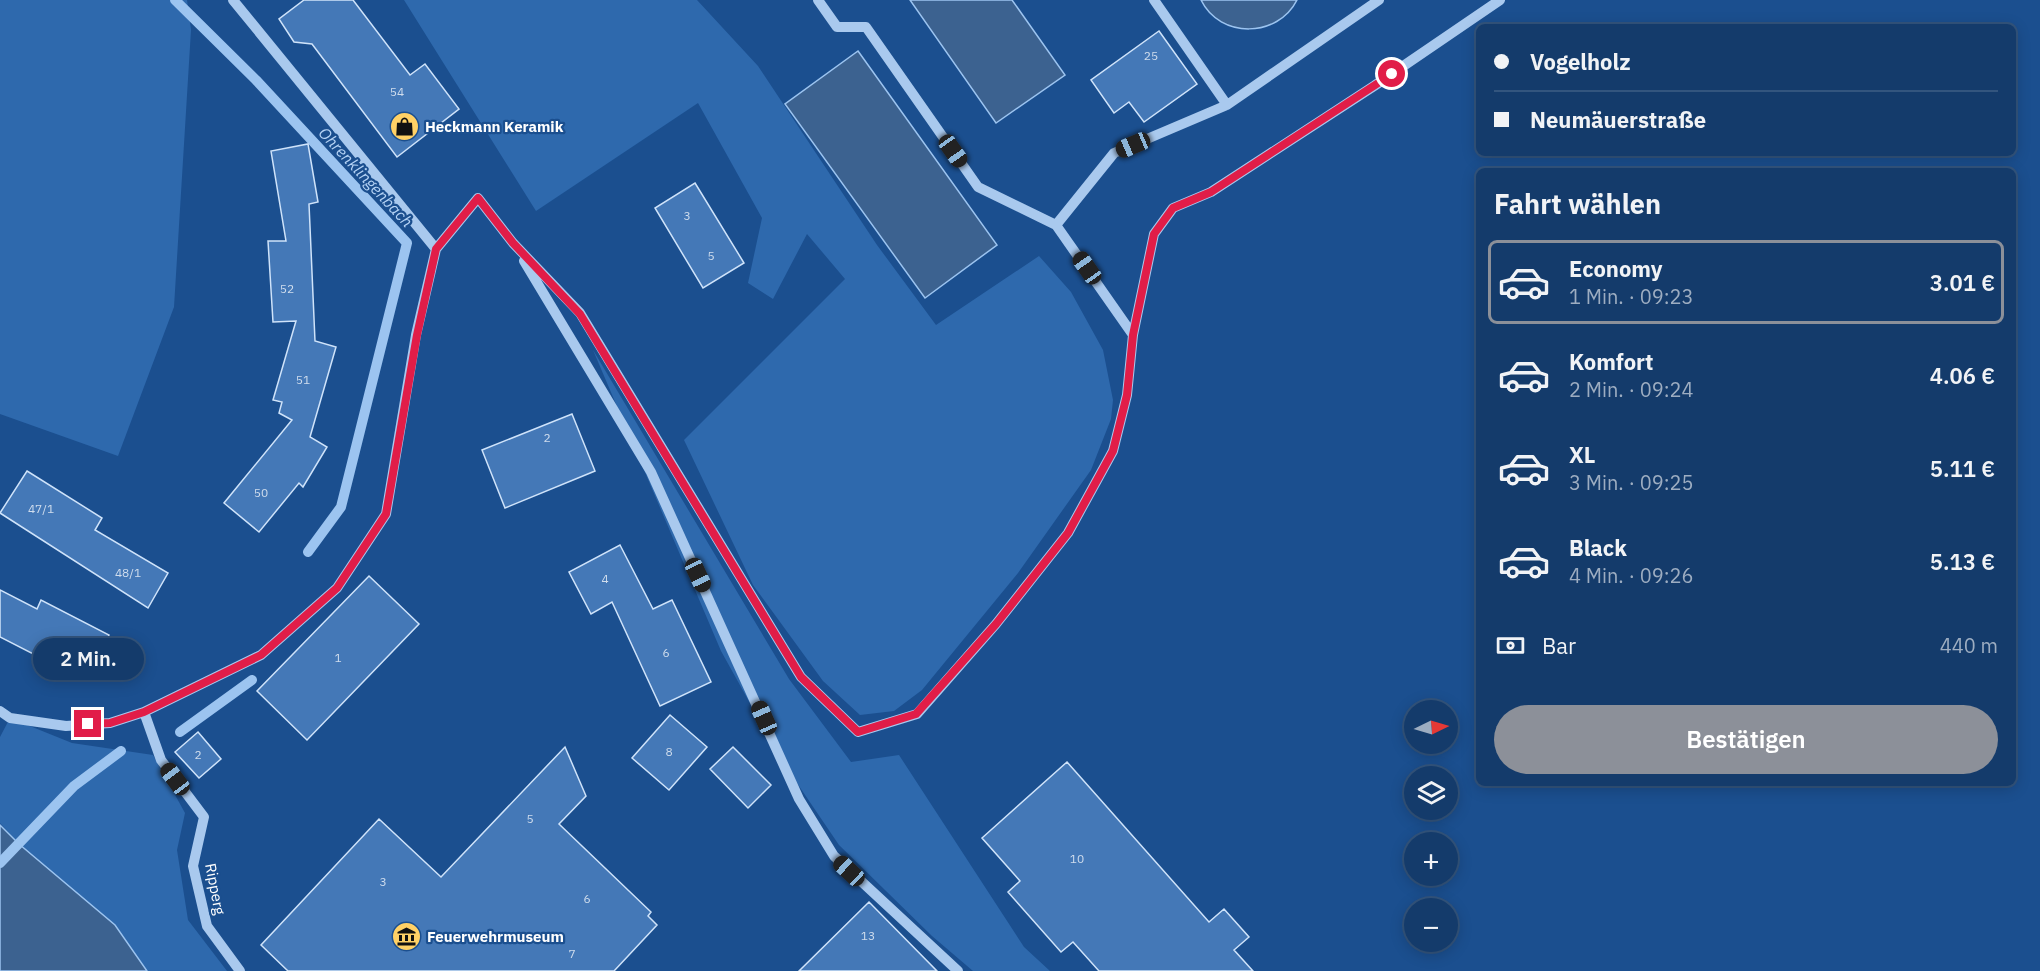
<!DOCTYPE html>
<html lang="de">
<head>
<meta charset="utf-8">
<style>
	:root { --surface:#143b6b; --page:#1d4271; --text:#f1f3f6; --muted:#9dadc1; --line:#33557e; --accent:#8c9099 }
	body { margin:0; font-family:"IBM Plex Sans",sans-serif; background:var(--page); color:var(--text); height:100vh; display:flex; flex-direction:column; font-size:22px; white-space:nowrap }
	* { box-sizing:border-box; margin:0 }
	p { font-size:20px; color:var(--muted) }
	.icon { flex:none; width:33px; height:33px; fill:none; stroke:currentColor; stroke-width:2; stroke-linecap:round; stroke-linejoin:round }
	.map { position:relative; flex:1; overflow:hidden }
	.drawer { position:absolute; left:1476px; top:168px; width:540px; height:618px; display:flex; flex-direction:column; background:var(--surface); border-radius:9px; box-shadow:0 3px 15px #0003,0 0 0 2px var(--line) }
	.drawer>* { flex:none }
	.top-card { position:absolute; left:1476px; top:24px; width:540px; height:132px; border-radius:9px; box-shadow:0 3px 15px #0003,0 0 0 2px var(--line); display:grid; align-content:center; height:132px; padding:0 18px; background:var(--surface) }
	.needle { width:39px; rotate:85deg }
	.buttons { position:absolute; left:1404px; top:700px; display:grid; gap:12px }
	.buttons a { display:grid; place-items:center; width:54px; height:54px; border-radius:50%; background:var(--surface); box-shadow:0 3px 15px #0003,0 0 0 2px var(--line); font-size:30px }
	.end { position:absolute; width:27px; height:27px; margin:-14px; border:8px solid #e11d48; background:#fff; box-shadow:0 0 0 3px #fff }
	.from { border-radius:50% }
	.bubble { position:absolute; height:42px; border-radius:21px; background:var(--surface); box-shadow:0 3px 15px #0003,0 0 0 2px var(--line); font-size:20px; font-weight:600; line-height:42px; text-align:center }
	.car { position:absolute; width:18px; height:36px; margin:-18px -9px; border-radius:8px; box-shadow:0 0 4px 2px #0007; background:linear-gradient(#222 24%,#8ab4d8 0 40%,#222 0 76%,#8ab4d8 0 86%,#222 0) }
	.top-card b { display:flex; align-items:center; gap:21px; height:57px; font-size:22px }
	.top-card b+b { border-top:2px solid var(--line) }
	.top-card i { width:15px; height:15px; background:var(--text) }
	ul { padding:0; list-style:none }
	li { display:flex; align-items:center; gap:18px; height:84px; margin:0 12px 9px; padding:0 6px; border:3px solid transparent; border-radius:9px }
	li div { flex:1 }
	li b { display:block; font-size:22px }
	li em { font-style:normal; font-weight:600 }
	li.current { border-color:var(--accent) }
	li>.icon { width:54px; height:54px; stroke-width:1.5 }
	h2 { padding:0 18px; font-size:27px; line-height:72px }
	.pay { display:flex; align-items:center; gap:15px; height:66px; padding:0 18px; font-size:22px }
	.pay p { margin-inline-start:auto }
	.action { display:flex; gap:12px; margin-top:auto; padding:12px 18px }
	.action a { flex:1; height:69px; border-radius:36px; background:var(--accent); color:#fff; font-size:24px; font-weight:600; line-height:69px; text-align:center }
	.map>svg:first-child { display:block }
</style>
</head>
<body>
<div class="map">
<svg width="2040" height="971" viewBox="0 0 2040 971">
	<rect width="100%" height="100%" fill="#1b4f8f"/>
	<!-- green -->
	<path fill="#2e69ad" d="M0 0H187L191 30 174 307 118 456 0 414Z
		M404 0H697L758 66 877 245 936 325 1039 256 1071 292 1103 350 1113 400 1111 419 1091 470 1018 573 922 690 894 711 860 715 823 681 753 585 684 440 845 279 807 234 773 299 748 283 762 218 698 103 536 211Z
		M593 350 789 679 851 762 899 755 1024 947 1050 971H973L932 936 839 845 782 761 721 651Z
		M10 718 72 743 153 755 185 813 177 850 188 920 227 971H147L115 925 19 844 0 823V737Z"/>
	<!-- water -->
	<path fill="#3c6290" stroke="#9cc4f0" stroke-width="1.5" d="M910 0H1012L1065 75 996 123Z
		M1201 0H1297C1278 38 1220 39 1201 0Z
		M858 51 997 245 925 298 785 104Z
		M0 825 19 844 115 925 147 971H0Z"/>
	<g fill="none" stroke-linecap="round" stroke-linejoin="round">
		<!-- stream -->
		<path stroke="#9cc4f0" stroke-width="10" d="M175 0 256 80 407 243 341 507 308 552
			M180 732 252 680
			M0 863 74 786 121 751"/>
	</g>
	<!-- building -->
	<path fill="#4478b7" stroke="#cfe3fa" stroke-width="1.5" d="M304 0H353L410 75 425 64 459 109 397 157 312 44 294 42 279 19Z
		M1159 31 1197 84 1144 122 1129 102 1114 113 1091 80Z
		M308 144 318 202 309 204 315 341 336 347 310 437 327 447 303 487 299 483 259 532 224 503 292 420 279 413 282 402 273 400 296 321 273 322 268 241H286L271 151Z
		M695 183 744 263 703 288 655 208Z
		M572 414 595 471 505 508 482 450Z
		M27 471 102 518 95 530 168 573 148 608 0 513Z
		M620 545 653 609 672 600 711 682 660 706 612 602 591 614 569 572Z
		M369 576 419 624 307 740 257 691Z
		M0 590 37 609 41 600 109 635 86 681 0 637Z
		M670 715 707 747 669 790 632 758Z
		M198 732 221 759 199 778 175 752Z
		M565 747 586 796 559 824 651 912 648 916 657 925 614 971H288L261 945 379 819 441 877Z
		M733 747 771 785 748 808 710 769Z
		M1067 762 1209 922 1224 909 1249 937 1234 950 1253 971H1099L1073 942 1061 952 1008 892 1020 881 982 838Z
		M869 902 937 971H799Z"/>
	<g fill="none" stroke-linecap="round" stroke-linejoin="round">
		<!-- minor -->
		<path stroke="#a9c9ee" stroke-width="10" d="M233 0 436 249
			M818 0 837 27H866L978 187 1056 225 1133 335
			M1154 0 1227 105
			M1056 225 1114 153 1227 105 1379 0
			M524 261 651 472 799 799 834 856 958 971
			M0 711 10 718 66 726 110 723 144 712 261 655 337 588 386 514 416 335 436 249 478 198 513 243 580 313 801 677 858 732 917 714 996 624 1068 533 1113 451 1127 395 1133 335 1154 234 1173 208 1211 192 1374 86 1500 0
			M144 712 161 760 204 817 193 866 207 926 240 971"/>
	</g>
	<g fill="none" stroke-linecap="round" stroke-linejoin="round">
		<!-- route -->
		<path stroke="#e11d48" stroke-width="8" d="M88 724 110 723 144 712 261 655 337 588 386 514 417 335 436 249 478 198 513 243 580 314 801 677 858 732 916 714 996 624 1068 533 1113 451 1127 395 1133 335 1154 234 1173 208 1211 192 1392 74"/>
	</g>
	<!-- icons -->
	<defs>
		<symbol id="shop-disc" viewBox="-11 -11 22 22"><circle r="9.5" fill="#ffd166" stroke="#1b4f8f"/><path d="M-5-2.5h2.3a2.7 3.5 0 0 1 5.4 0H5L5.5 6h-11ZM-1.5-2.5h3a1.5 2.3 0 0 0-3 0Z" fill="#111"/></symbol>
		<symbol id="museum-disc" viewBox="-11 -11 22 22"><circle r="9.5" fill="#ffd166" stroke="#1b4f8f"/><path d="M0-6L6-3V-2H-6V-3ZM-5-1h2V3h-2ZM-1-1h2V3h-2ZM3-1h2V3H3ZM-6 4H6V6H-6Z" fill="#111"/></symbol>
	</defs>
	<g fill-rule="evenodd">
		<use href="#shop-disc" x="388" y="110" width="33" height="33"/>
		<use href="#museum-disc" x="390" y="920" width="33" height="33"/>
	</g>
	<g text-anchor="middle" stroke-width="4.5" stroke-linejoin="round" paint-order="stroke">
		<!-- number labels -->
		<g font-size="12" fill="#d0dded">
			<text x="1151" y="60">25</text>
			<text x="397" y="96">54</text>
			<text x="687" y="220">3</text>
			<text x="711" y="260">5</text>
			<text x="287" y="293">52</text>
			<text x="303" y="384">51</text>
			<text x="547" y="442">2</text>
			<text x="261" y="497">50</text>
			<text x="41" y="513">47/1</text>
			<text x="128" y="577">48/1</text>
			<text x="605" y="583">4</text>
			<text x="666" y="657">6</text>
			<text x="338" y="662">1</text>
			<text x="669" y="756">8</text>
			<text x="198" y="759">2</text>
			<text x="530" y="823">5</text>
			<text x="1077" y="863">10</text>
			<text x="383" y="886">3</text>
			<text x="587" y="903">6</text>
			<text x="868" y="940">13</text>
			<text x="572" y="958">7</text>
		</g>
		<!-- poi labels -->
		<g font-size="15" font-weight="bold" fill="#fff" stroke="#1b4f8f" text-anchor="start">
			<text x="425" y="132">Heckmann Keramik</text>
			<text x="427" y="942">Feuerwehrmuseum</text>
		</g>
		<!-- street labels -->
		<g font-size="15" fill="#fff" stroke="#1b4f8f">
			<text transform="translate(215 889) rotate(79)" y="5">Ripperg</text>
		</g>
		<!-- water labels -->
		<g font-size="16" font-style="italic" fill="#b5d3f5" stroke="#1b4f8f">
			<text transform="translate(366 177) rotate(47)" y="6">Ohrenklingenbach</text>
		</g>
	</g>
</svg>
<div class="buttons">
<a><svg class="needle" viewBox="-14 -14 28 28"><path d="M0-13l5 13h-10z" fill="#e53935"/><path d="M0 13l5-13h-10z" fill="#9dadc1"/></svg></a>
<a><svg class="icon" aria-label="layers" viewBox="0 0 24 24"><path d="M12 4l9 5-9 5-9-5zM3 14l9 5 9-5"/></svg></a>
<a>+</a>
<a>−</a>
</div>
<i class="end from" style="left:1392px;top:74px"></i>
<i class="end" style="left:88px;top:724px"></i>
<div class="bubble" style="left:33px;top:638px;width:111px">2 Min.</div>
<i class="car" style="left:1133px;top:145px;rotate:247deg"></i>
<i class="car" style="left:953px;top:151px;rotate:145deg"></i>
<i class="car" style="left:1087px;top:268px;rotate:325deg"></i>
<i class="car" style="left:698px;top:575px;rotate:155deg"></i>
<i class="car" style="left:764px;top:718px;rotate:336deg"></i>
<i class="car" style="left:175px;top:779px;rotate:323deg"></i>
<i class="car" style="left:849px;top:871px;rotate:313deg"></i>
<div class="top-card">
<b><i class="from"></i>Vogelholz</b>
<b><i></i>Neumäuerstraße</b>
</div>
<section class="drawer">
<h2>Fahrt wählen</h2>
<ul>
<li class="current"><svg class="icon" aria-label="car" viewBox="0 0 24 24"><path d="M5 17H2v-5l4-1 3-4h7l3 4 3 1v5h-3M9 17h6M6 11h13"/><circle cx="7" cy="17" r="2"/><circle cx="17" cy="17" r="2"/></svg><div><b>Economy</b><p>1 Min. · 09:23</p></div><em>3.01 €</em></li>
<li><svg class="icon" aria-label="car" viewBox="0 0 24 24"><path d="M5 17H2v-5l4-1 3-4h7l3 4 3 1v5h-3M9 17h6M6 11h13"/><circle cx="7" cy="17" r="2"/><circle cx="17" cy="17" r="2"/></svg><div><b>Komfort</b><p>2 Min. · 09:24</p></div><em>4.06 €</em></li>
<li><svg class="icon" aria-label="car" viewBox="0 0 24 24"><path d="M5 17H2v-5l4-1 3-4h7l3 4 3 1v5h-3M9 17h6M6 11h13"/><circle cx="7" cy="17" r="2"/><circle cx="17" cy="17" r="2"/></svg><div><b>XL</b><p>3 Min. · 09:25</p></div><em>5.11 €</em></li>
<li><svg class="icon" aria-label="car" viewBox="0 0 24 24"><path d="M5 17H2v-5l4-1 3-4h7l3 4 3 1v5h-3M9 17h6M6 11h13"/><circle cx="7" cy="17" r="2"/><circle cx="17" cy="17" r="2"/></svg><div><b>Black</b><p>4 Min. · 09:26</p></div><em>5.13 €</em></li>
</ul>
<div class="pay"><svg class="icon" aria-label="cash" viewBox="0 0 24 24"><path d="M3 7h18v10H3z"/><circle cx="12" cy="12" r="2"/></svg>Bar<p>440 m</p></div>
<div class="action"><a>Bestätigen</a></div>
</section>
</div>
</body>
</html>
